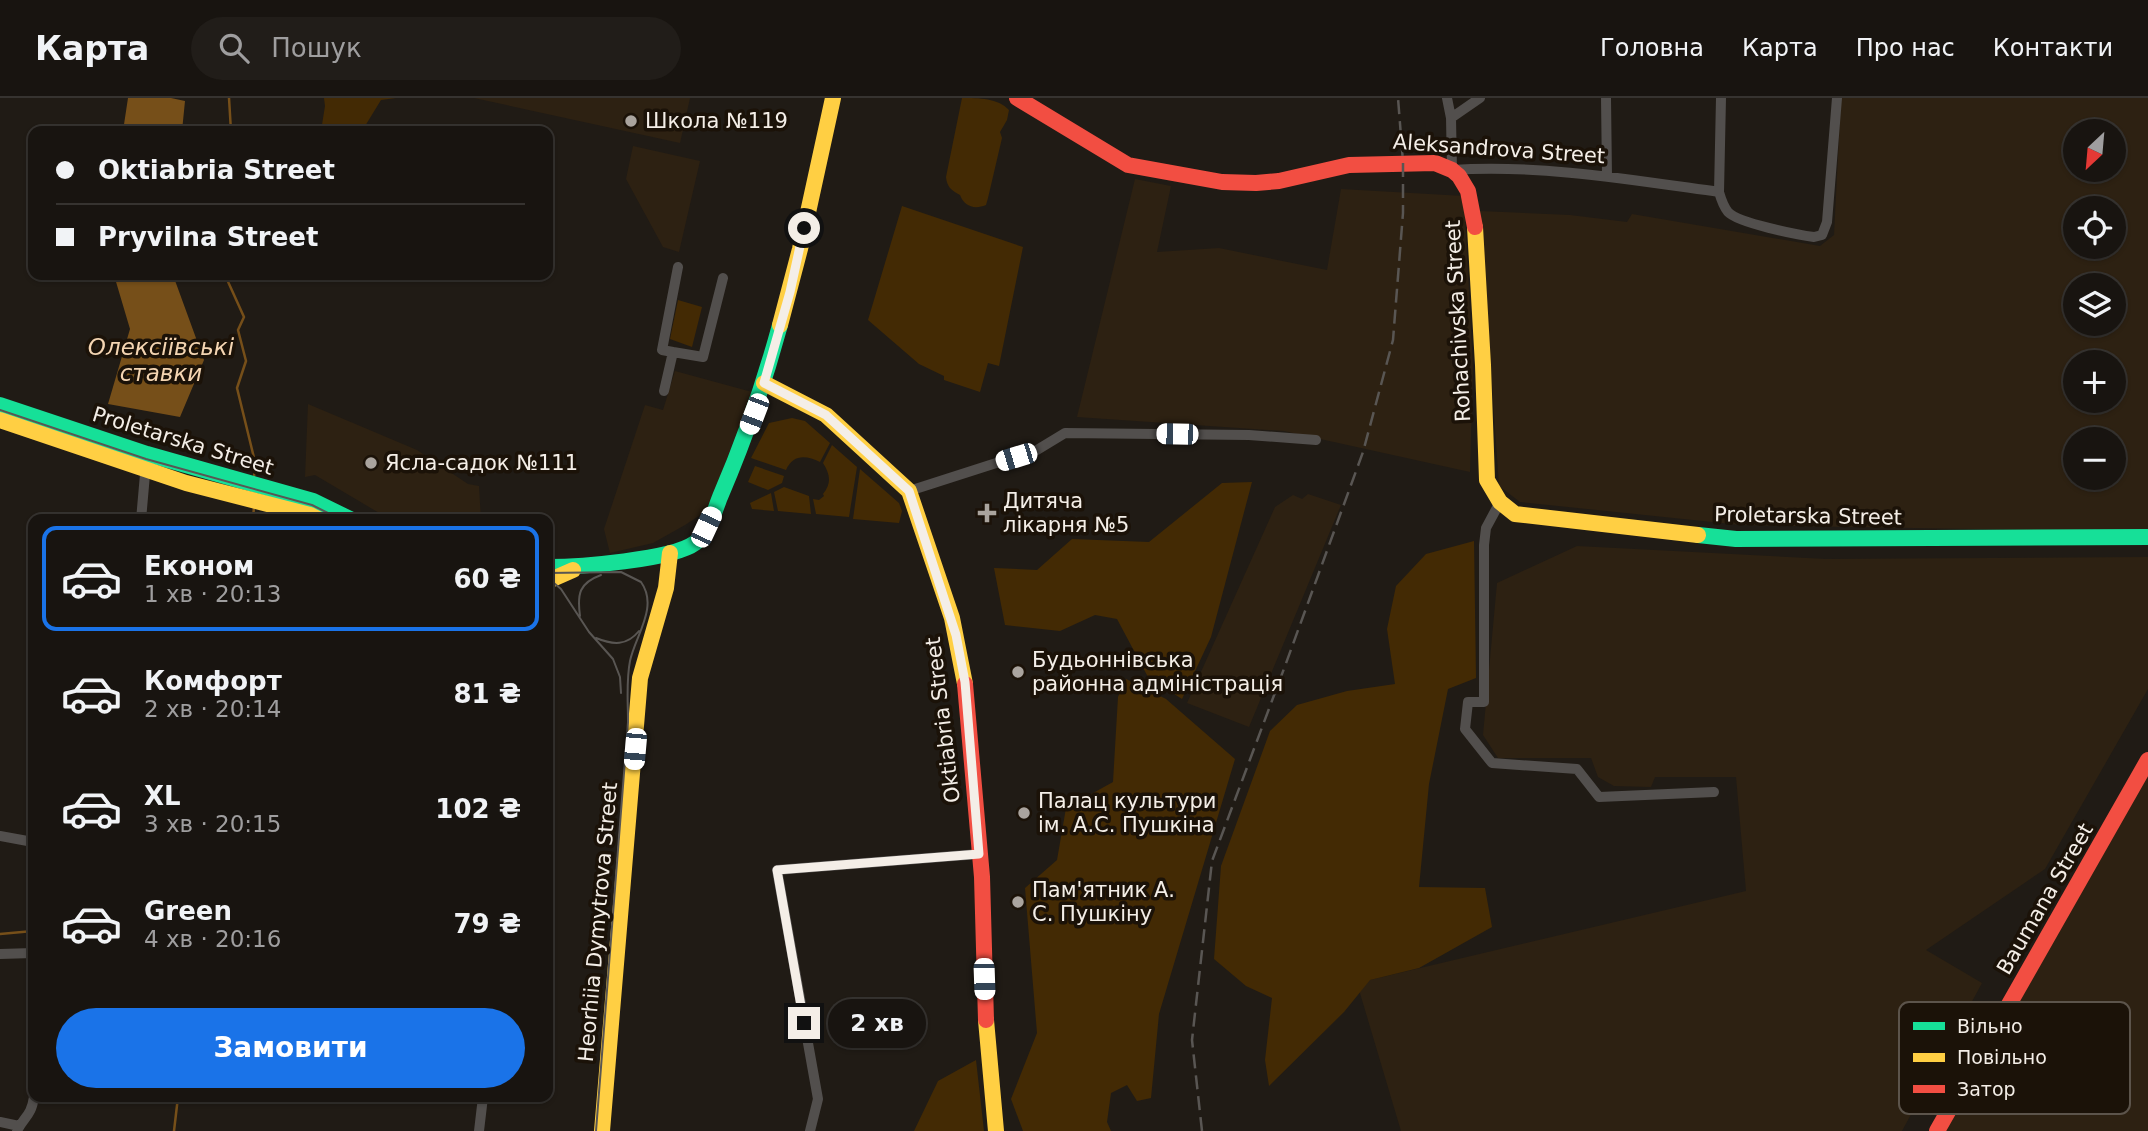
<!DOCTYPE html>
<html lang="uk">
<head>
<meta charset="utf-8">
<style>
	:root { --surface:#181410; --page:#211d19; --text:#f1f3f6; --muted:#9f9e9f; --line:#363330; --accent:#1a73e8 }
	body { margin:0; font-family:"DejaVu Sans",sans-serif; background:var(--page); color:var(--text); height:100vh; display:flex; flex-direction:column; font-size:26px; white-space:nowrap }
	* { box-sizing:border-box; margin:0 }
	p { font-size:23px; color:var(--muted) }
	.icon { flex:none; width:38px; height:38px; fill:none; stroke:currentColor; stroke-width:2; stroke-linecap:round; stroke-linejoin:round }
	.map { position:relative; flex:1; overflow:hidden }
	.sheet { position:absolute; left:28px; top:416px; width:525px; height:588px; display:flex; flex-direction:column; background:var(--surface); border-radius:14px; box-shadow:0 2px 5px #0004,0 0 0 2px var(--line) }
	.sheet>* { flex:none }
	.hud { position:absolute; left:28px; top:28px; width:525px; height:154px; border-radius:14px; box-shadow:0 2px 5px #0004,0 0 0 2px var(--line); display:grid; align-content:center; height:154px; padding:0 28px; background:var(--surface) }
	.needle { width:46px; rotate:206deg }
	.fabs { position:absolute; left:2063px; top:21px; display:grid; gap:14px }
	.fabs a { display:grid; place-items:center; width:63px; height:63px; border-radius:50%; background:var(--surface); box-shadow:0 2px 5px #0004,0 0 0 2px var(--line); font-size:35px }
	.end { position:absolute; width:32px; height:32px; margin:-16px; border:9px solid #f4eee7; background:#111; box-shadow:0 0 0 4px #111 }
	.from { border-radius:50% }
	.bubble { position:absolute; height:49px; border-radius:24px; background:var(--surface); box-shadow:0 2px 5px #0004,0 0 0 2px var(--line); font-size:23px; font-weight:700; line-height:49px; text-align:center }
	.car { position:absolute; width:21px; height:42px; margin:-21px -10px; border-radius:9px; box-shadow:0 0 5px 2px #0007; background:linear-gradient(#fff 24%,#345 0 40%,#fff 0 76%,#345 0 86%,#fff 0) }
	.hud b { display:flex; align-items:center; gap:24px; height:66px; font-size:26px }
	.hud b+b { border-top:2px solid var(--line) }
	.hud i { width:18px; height:18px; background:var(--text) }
	ul { padding:12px 0 0; list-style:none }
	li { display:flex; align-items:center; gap:21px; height:105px; margin:0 14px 10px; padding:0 14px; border:4px solid transparent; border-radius:14px }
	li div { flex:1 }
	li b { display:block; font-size:26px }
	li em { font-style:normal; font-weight:700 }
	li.active { border-color:var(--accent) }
	li>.icon { width:63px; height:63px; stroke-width:1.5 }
	.primary-button { display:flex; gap:14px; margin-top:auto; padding:14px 28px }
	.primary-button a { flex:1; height:80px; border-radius:42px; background:var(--accent); color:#fff; font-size:28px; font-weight:700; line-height:80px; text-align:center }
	header { display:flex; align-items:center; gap:42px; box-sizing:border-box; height:98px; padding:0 35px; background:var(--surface); border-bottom:2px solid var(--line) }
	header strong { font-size:33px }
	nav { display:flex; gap:38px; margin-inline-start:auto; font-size:24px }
	.search { width:490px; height:63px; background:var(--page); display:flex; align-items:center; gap:18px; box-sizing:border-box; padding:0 24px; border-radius:38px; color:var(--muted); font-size:26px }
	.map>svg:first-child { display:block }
</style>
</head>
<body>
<header>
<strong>Карта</strong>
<div class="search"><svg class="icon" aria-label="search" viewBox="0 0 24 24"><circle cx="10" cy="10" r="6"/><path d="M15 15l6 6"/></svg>Пошук</div>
<nav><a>Головна</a><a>Карта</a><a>Про нас</a><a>Контакти</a></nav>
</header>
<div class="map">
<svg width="2148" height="1033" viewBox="0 0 2148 1033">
	<rect width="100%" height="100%" fill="#201b15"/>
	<!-- built -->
	<path fill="#2d2112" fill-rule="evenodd" d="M474 0H690L680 45Z
		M1841 0H2148V434L1741 427 1520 404 1499 388 1480 113 1570 117 1627 124 1632 116 1820 148 1834 137ZM2076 33H2114V72H2076ZM2076 110H2114V149H2076ZM2076 187H2114V226H2076ZM2076 264H2114V303H2076ZM2076 341H2114V380H2076Z
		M633 48 700 63 679 154 663 149 626 81Z
		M1135 81 1171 88 1157 154 1219 150 1327 172 1341 91 1464 98 1473 268 1470 374 1284 333 1077 319Z
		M675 273 752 294 708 412 685 427 653 445 610 455 604 431 645 307 663 312Z
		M308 306 417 352 468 386 479 388 481 422H391L315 377 305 379Z
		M1308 396 1341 407 1249 629 1187 605 1275 409 1293 397 1302 401Z
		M1577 448 1826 461 2148 459V591L2045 771 1926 852 1982 885 1902 1033H1401L1357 885 1746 793 1736 679H1655L1651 689 1614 688 1598 679 1591 660H1498L1483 637 1497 485Z
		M2148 673V1033H1944Z"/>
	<!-- green -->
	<path fill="#432a04" d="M324 0H396L381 2 362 33H321L325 8Z
		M962 0C979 0 998 0 1009 12L1007 22 1000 34 1002 40 988 100 986 107C974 112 964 108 960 97 951 92 947 89 946 79Z
		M902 108 1023 149 999 268 988 265 980 294 944 282V278L919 266 868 222Z
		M678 202 702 209 692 249 670 241Z
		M792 320 805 323 830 345 820 364C806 357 793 356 786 372L751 360 769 325Z
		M832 347 857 369 849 419 816 416 813 401 819 402 824 398 823 396C832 385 830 376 823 365Z
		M755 368 784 378 782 385 768 392 748 384Z
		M860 371 899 405 902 413 899 425 853 421Z
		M1252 384 1211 539 1182 601 1148 579 1117 521 1095 517 1060 533 1005 527 994 470 1037 472 1072 441 1149 444 1222 385Z
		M784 389 809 398 811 416 778 413 774 394Z
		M771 395 774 413 752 411 750 405Z
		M1474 443 1476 580 1448 591 1429 686 1419 789 1485 790 1492 829 1419 870 1370 882 1344 914 1269 988 1265 962 1272 900 1246 888 1214 861 1221 768 1270 633 1297 607 1347 593 1395 586 1387 531 1396 488 1426 456Z
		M1126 581 1166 601 1235 661 1159 916 1151 1000 1137 1003 1127 987 1111 995 1107 1024 1111 1033H1023L1011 1001 1037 935 1025 790 1057 762 1066 710 1113 684 1118 599Z
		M976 962 984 1033H914L938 983Z"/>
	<!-- water -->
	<path fill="#764f19" d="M128 0H171L185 3 182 33H123Z
		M114 177H173L204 262 180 319 108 306 130 231Z"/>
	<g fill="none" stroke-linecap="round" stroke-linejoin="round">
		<!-- stream -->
		<path stroke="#764f19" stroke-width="2.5" d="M229 0 231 33
			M225 177 244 219 238 232 246 263 237 290 255 364 254 380
			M253 422 254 408
			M0 836 33 833
			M174 1033 178 999"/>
		<!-- street -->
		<path stroke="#524f4d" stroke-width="10" d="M1447 0 1451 20
			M1480 0 1451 20 1452 72C1539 66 1633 82 1719 94 1721 101 1724 109 1728 114 1738 125 1798 137 1814 139L1822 137 1827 124 1837 0
			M1606 0 1607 78
			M1719 94 1721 0
			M673 254 662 252 678 169
			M664 293 673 254 703 259 723 180
			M909 393 1037 352 1065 335 1249 337 1316 342
			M1500 404 1486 430 1484 447V604H1468L1465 631 1492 665 1577 671 1599 699 1714 694
			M141 422 146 365
			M0 738 33 744
			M0 856 33 855
			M0 1024 19 1028
			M17 1033C24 1018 31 1019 34 999
			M479 1033 483 999
			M810 1033 818 1001 777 772 979 756"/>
		<!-- fast -->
		<path stroke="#16e098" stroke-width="16" d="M0 307 147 356 313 403 352 422
			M1698 437 1736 441 2148 439
			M548 469C578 469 672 462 695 445 709 435 714 414 720 399 744 343 764 286 780 227"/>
		<!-- slow -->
		<path stroke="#ffcf43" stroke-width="16" d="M1475 129 1483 267 1487 382 1500 404 1515 416 1698 437
			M780 227 800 151 833 0
			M764 285 826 317 909 393 952 520 965 586
			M0 322 186 385 310 417 320 422
			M548 483 573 472
			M986 922 996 1033
			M602 1033 640 580 666 490 670 455"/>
		<!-- jam -->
		<path stroke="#f24e42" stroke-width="16" d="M1017 0 1128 67 1222 84 1256 85 1279 83 1349 67 1435 65 1452 72 1459 78 1468 93 1475 129
			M965 586 982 779 986 922
			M1937 1033 2148 662"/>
		<!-- tram -->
		<path stroke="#595653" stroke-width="2" d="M0 312 146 361 312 407 342 422
			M548 475 621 474 641 484C659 509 635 538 630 563 626 583 628 604 628 624L596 1033
			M548 480 561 491 589 534 613 561 620 579 621 595
			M580 518C577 496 579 485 601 477
			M596 540C613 547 627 548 639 533"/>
		<!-- rail -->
		<path stroke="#595653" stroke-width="2.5" stroke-dasharray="14 7" stroke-linecap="butt" d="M1202 1033 1192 942 1212 763 1285 568 1363 354 1393 242 1403 115V64L1398 0"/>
	</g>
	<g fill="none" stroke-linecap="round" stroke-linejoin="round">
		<!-- route -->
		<path stroke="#f4eee7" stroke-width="9" d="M804 925 777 772 979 756 965 584 956 537 909 393 826 317 764 285 790 194 804 130"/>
	</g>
	<!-- markers -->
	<g fill="#aaa49e" stroke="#1b1208" stroke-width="2.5">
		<circle cx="631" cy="23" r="7"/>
		<circle cx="371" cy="365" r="7"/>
		<path d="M983.5 404.5h7v7h7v7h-7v7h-7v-7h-7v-7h7z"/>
		<circle cx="1018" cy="574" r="7"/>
		<circle cx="1024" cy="715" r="7"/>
		<circle cx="1018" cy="804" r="7"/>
	</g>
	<g text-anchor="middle" stroke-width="7" stroke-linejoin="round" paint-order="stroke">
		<!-- poi labels -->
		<g font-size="21" fill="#f4eee7" stroke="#1b1208" text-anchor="start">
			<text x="645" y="30">Школа №119</text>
			<text x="385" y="372">Ясла-садок №111</text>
			<text x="1003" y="410">Дитяча<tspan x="1003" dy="24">лікарня №5</tspan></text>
			<text x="1032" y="569">Будьоннiвська<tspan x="1032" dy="24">районна адміністрація</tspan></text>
			<text x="1038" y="710">Палац культури<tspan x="1038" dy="24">ім. А.С. Пушкіна</tspan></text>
			<text x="1032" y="799">Пам'ятник А.<tspan x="1032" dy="24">С. Пушкіну</tspan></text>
		</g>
		<!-- street labels -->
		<g font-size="21" fill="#f4eee7" stroke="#1b1208">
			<text transform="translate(1499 51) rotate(4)" y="7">Aleksandrova Street</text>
			<text transform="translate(1458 223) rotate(-93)" y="7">Rohachivska Street</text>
			<text transform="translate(183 343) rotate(17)" y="7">Proletarska Street</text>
			<text transform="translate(1808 418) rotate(1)" y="7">Proletarska Street</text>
			<text transform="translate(943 622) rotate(-97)" y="7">Oktiabria Street</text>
			<text transform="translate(2045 801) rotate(-60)" y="7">Baumana Street</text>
			<text transform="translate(598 824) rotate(-85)" y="7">Heorhiia Dymytrova Street</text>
		</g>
		<!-- water labels -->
		<g font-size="23" font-style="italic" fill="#f4d5b2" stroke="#1b1208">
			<text x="161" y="257">Олексіївські<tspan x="161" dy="26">ставки</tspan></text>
		</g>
	</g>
	<!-- legend -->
	<rect x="1899" y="904" width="231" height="112" rx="10" fill="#1b1208" stroke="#5c544b" stroke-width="2"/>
	<rect x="1913" y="924" width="32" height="8" fill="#16e098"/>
	<rect x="1913" y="955" width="32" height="9" fill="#ffcf43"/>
	<rect x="1913" y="987" width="32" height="8" fill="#f24e42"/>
	<g font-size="19" fill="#f4eee7">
		<text x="1957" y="935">Вільно</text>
		<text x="1957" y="966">Повільно</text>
		<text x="1957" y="998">Затор</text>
	</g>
</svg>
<div class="fabs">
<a><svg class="needle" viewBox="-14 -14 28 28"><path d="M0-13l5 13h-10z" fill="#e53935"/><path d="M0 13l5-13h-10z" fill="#9f9e9f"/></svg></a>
<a><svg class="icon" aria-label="locate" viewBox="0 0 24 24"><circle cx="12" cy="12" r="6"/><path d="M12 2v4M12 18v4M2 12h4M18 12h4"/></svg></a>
<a><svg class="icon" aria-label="layers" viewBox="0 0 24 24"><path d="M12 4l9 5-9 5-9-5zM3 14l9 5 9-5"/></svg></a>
<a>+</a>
<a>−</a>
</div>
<i class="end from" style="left:804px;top:130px"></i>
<i class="end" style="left:804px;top:925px"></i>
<div class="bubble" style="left:828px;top:901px;width:98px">2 хв</div>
<i class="car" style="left:754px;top:316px;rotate:201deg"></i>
<i class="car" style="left:1177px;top:336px;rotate:271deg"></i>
<i class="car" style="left:1016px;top:359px;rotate:253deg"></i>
<i class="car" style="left:706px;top:429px;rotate:25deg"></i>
<i class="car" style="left:635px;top:651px;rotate:185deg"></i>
<i class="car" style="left:984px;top:881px;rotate:178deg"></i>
<div class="hud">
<b><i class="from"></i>Oktiabria Street</b>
<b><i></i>Pryvilna Street</b>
</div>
<section class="sheet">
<ul>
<li class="active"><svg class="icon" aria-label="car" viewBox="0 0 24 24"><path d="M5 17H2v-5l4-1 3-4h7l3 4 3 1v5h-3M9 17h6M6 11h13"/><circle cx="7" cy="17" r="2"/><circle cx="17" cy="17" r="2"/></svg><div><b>Економ</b><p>1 хв · 20:13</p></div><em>60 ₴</em></li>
<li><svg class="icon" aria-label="car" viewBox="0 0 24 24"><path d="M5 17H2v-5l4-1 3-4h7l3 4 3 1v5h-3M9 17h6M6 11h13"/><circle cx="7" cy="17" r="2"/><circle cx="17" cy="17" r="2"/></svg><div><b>Комфорт</b><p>2 хв · 20:14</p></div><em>81 ₴</em></li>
<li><svg class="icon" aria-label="car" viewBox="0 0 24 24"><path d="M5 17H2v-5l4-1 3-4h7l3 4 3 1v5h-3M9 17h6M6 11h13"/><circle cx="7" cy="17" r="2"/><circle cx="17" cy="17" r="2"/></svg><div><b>XL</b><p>3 хв · 20:15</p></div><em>102 ₴</em></li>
<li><svg class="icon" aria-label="car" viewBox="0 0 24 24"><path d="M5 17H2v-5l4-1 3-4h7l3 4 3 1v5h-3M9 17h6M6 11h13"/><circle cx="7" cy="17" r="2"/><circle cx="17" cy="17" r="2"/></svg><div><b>Green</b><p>4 хв · 20:16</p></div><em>79 ₴</em></li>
</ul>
<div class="primary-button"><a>Замовити</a></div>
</section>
</div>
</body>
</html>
